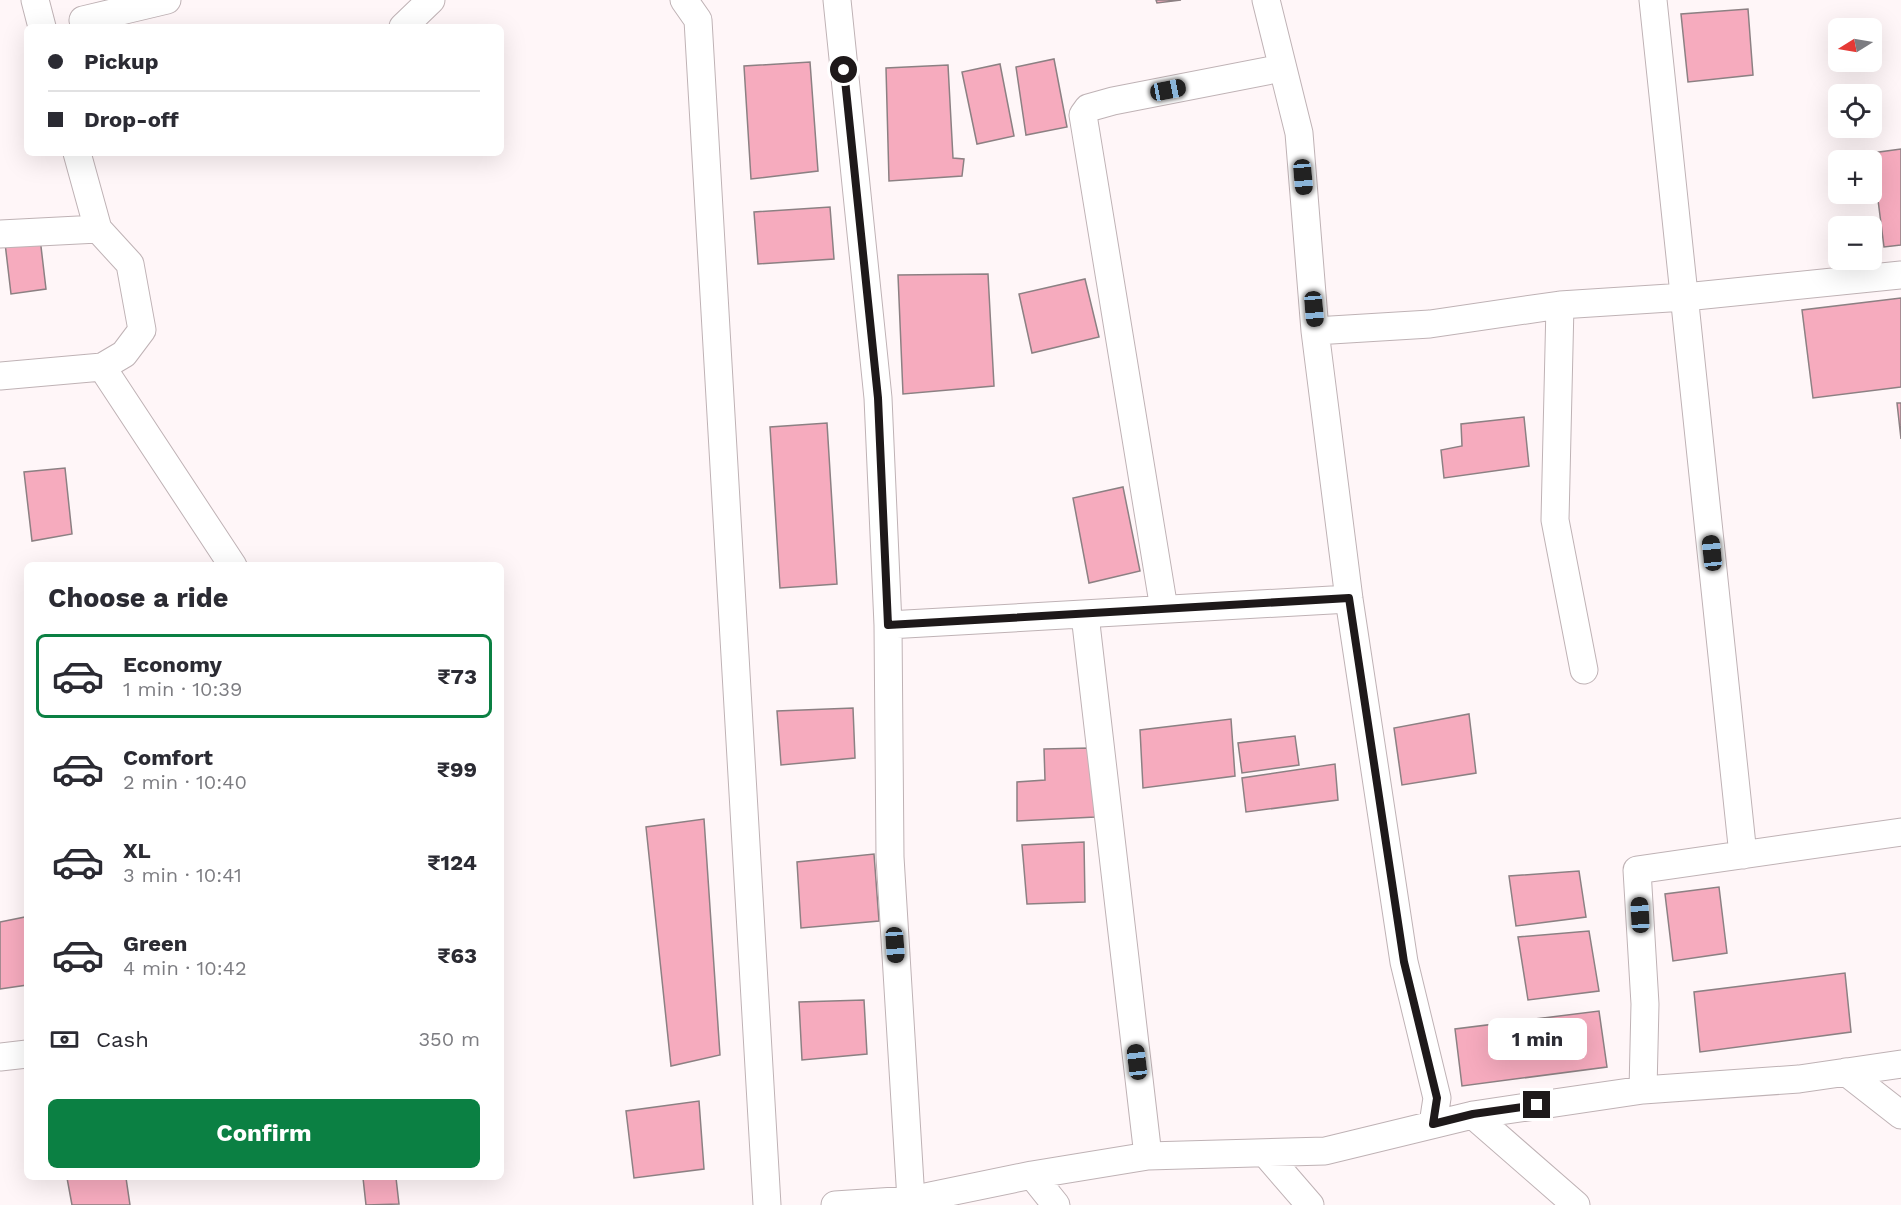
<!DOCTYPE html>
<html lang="en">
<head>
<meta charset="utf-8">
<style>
	:root { --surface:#fff; --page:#f2f2f3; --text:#2b2b33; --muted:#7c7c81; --line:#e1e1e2; --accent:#0b8043 }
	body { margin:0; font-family:"Work Sans",sans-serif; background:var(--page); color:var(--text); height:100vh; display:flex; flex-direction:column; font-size:22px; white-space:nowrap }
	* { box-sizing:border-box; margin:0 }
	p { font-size:20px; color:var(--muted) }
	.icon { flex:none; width:33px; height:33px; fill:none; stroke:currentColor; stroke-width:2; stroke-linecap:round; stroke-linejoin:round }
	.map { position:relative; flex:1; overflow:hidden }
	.panel { position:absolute; left:24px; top:562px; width:480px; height:618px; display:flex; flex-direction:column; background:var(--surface); border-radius:9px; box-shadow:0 6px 24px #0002 }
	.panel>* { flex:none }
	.banner { position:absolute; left:24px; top:24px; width:480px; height:132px; border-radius:9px; box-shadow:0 6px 24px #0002; display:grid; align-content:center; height:132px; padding:0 24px; background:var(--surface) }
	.needle { width:39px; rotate:259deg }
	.tools { position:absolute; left:1828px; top:18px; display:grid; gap:12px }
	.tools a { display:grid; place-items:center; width:54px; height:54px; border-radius:9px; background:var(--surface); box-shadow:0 6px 24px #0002; font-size:30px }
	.end { position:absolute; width:27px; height:27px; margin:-14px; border:8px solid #1e191a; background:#fff; box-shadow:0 0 0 3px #fff }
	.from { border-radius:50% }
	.bubble { position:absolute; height:42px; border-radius:9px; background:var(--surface); box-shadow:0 6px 24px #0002; font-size:20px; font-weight:700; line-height:42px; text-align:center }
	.car { position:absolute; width:18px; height:36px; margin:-18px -9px; border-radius:8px; box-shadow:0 0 4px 2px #0007; background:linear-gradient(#222 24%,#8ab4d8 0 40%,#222 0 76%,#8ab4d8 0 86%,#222 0) }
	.banner b { display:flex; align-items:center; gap:21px; height:57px; font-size:22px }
	.banner b+b { border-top:2px solid var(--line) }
	.banner i { width:15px; height:15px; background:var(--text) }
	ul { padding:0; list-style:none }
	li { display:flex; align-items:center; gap:18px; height:84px; margin:0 12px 9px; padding:0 12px; border:3px solid transparent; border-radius:9px }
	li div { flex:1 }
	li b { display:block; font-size:22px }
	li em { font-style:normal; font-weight:700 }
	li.current { border-color:var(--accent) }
	li>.icon { width:54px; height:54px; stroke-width:1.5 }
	h2 { padding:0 24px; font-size:27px; line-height:72px }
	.pay { display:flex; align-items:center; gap:15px; height:66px; padding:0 24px; font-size:22px }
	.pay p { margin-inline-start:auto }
	.primary-button { display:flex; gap:12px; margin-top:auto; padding:12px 24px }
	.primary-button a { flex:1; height:69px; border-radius:9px; background:var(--accent); color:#fff; font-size:24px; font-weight:700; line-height:69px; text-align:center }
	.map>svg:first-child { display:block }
</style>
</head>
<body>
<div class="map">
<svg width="1901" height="1205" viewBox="0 0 1901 1205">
	<rect width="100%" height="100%" fill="#fff6f8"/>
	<!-- building -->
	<path fill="#f6abbe" stroke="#8c8083" stroke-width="1.5" d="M1156 0H1181L1157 3Z
		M1748 9 1753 75 1688 82 1681 14Z
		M1054 59 1067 127 1026 135 1016 67Z
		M810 62 818 171 751 179 744 66Z
		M1000 64 1014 136 977 144 962 72Z
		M948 65 953 158 964 159 962 176 889 181 886 68Z
		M1901 149V245L1884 247 1872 153Z
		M830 207 834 259 758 264 754 212Z
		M40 238 46 289 11 294 5 243Z
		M988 274 994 386 903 394 898 275Z
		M1085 279 1099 337 1032 353 1019 294Z
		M1901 298V387L1813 398 1802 310Z
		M1897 403H1901V439Z
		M1524 417 1529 466 1444 478 1441 450 1462 446 1461 424Z
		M827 423 837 584 780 588 770 427Z
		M65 468 72 534 32 541 24 472Z
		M1123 487 1140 571 1089 583 1073 498Z
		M853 708 855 758 781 765 777 711Z
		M1469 714 1476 773 1402 785 1394 728Z
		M1231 719 1235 776 1143 788 1140 730Z
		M1295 736 1299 765 1242 773 1238 743Z
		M1090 748 1095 817 1017 821V782L1045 780 1044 749Z
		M1335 764 1338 800 1246 812 1242 778Z
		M704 819 720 1055 671 1066 646 827Z
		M1084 842 1085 902 1027 904 1022 845Z
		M874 854 879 921 801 928 797 862Z
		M1579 871 1586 917 1516 926 1509 876Z
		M1719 887 1727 953 1673 961 1665 894Z
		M25 917 27 985 0 989V922Z
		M1589 931 1599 991 1528 1000 1518 937Z
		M1845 973 1851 1032 1700 1052 1694 992Z
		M864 1000 867 1054 802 1060 799 1002Z
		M1599 1011 1607 1067 1462 1086 1455 1029Z
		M699 1101 704 1169 634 1178 626 1111Z
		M67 1178H126L130 1205H72Z
		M363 1178H396L399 1204 366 1205Z"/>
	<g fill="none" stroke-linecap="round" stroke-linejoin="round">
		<defs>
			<path id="street" d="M35 0 42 27
				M684 0 698 20 767 1205
				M837 0 878 398 888 625 890 857 911 1200
				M1266 0 1299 133 1315 331 1430 324 1560 305 1685 297 1901 275
				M1653 0 1743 855
				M85 27 83 20 167 0
				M403 27 431 0
				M0 234 98 229
				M1560 305 1555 520 1584 670
				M1315 331 1349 599 1404 962 1437 1098 1433 1124
				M102 367 233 566
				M0 376 102 367 124 354 142 330 130 264 98 229 77 153
				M1164 609 1083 115 1088 108 1113 101 1282 68
				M1085 615 1148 1156
				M888 625 1349 599
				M0 1057 27 1054
				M1846 1072 1901 1115
				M1643 1090 1645 1004 1637 870 1901 832
				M1473 1115 1576 1205
				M1265 1153 1310 1205
				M1032 1175 1056 1205
				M835 1205 911 1200 1032 1175 1148 1156 1325 1151 1473 1115 1643 1090 1799 1079 1901 1064"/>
		</defs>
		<!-- street casing -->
		<use href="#street" stroke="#bfb2b5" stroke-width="29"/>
		<!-- street -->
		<use href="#street" stroke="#fff" stroke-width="27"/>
	</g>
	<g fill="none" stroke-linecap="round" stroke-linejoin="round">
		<!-- route -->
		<path stroke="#1e191a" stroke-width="8" d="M844 70 878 398 888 625 1349 598 1404 962 1437 1098 1433 1124 1473 1114 1537 1105"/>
	</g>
</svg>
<div class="tools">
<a><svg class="needle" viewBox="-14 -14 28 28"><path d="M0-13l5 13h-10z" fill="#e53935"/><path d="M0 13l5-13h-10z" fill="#7c7c81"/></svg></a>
<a><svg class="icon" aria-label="locate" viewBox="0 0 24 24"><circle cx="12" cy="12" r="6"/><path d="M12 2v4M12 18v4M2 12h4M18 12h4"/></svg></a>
<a>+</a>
<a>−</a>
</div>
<i class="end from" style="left:844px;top:70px"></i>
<i class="end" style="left:1537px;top:1105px"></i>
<div class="bubble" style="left:1488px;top:1018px;width:99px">1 min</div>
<i class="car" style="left:1168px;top:90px;rotate:79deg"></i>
<i class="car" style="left:1303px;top:177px;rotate:175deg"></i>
<i class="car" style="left:1314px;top:309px;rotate:175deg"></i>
<i class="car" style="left:1712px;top:553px;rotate:354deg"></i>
<i class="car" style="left:1640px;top:915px;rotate:357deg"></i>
<i class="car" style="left:895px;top:945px;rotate:176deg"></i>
<i class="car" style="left:1137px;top:1062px;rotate:353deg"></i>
<div class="banner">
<b><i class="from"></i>Pickup</b>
<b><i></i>Drop-off</b>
</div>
<section class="panel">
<h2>Choose a ride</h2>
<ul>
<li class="current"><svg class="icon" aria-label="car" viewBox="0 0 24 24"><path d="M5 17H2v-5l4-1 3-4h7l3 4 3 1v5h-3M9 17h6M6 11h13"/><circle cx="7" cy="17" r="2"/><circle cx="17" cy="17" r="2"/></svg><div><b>Economy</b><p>1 min · 10:39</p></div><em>₹73</em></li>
<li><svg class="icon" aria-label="car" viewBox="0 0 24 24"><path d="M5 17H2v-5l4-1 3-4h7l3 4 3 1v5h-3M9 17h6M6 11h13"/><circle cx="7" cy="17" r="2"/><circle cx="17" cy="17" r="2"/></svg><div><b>Comfort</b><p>2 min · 10:40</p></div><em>₹99</em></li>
<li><svg class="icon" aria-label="car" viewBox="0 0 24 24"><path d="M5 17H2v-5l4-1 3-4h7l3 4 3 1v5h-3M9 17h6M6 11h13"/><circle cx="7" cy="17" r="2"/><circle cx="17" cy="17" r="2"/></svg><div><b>XL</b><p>3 min · 10:41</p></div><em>₹124</em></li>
<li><svg class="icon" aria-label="car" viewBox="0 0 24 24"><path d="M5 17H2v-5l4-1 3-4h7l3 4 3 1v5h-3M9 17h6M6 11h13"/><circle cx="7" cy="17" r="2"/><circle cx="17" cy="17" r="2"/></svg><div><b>Green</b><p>4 min · 10:42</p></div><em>₹63</em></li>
</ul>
<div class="pay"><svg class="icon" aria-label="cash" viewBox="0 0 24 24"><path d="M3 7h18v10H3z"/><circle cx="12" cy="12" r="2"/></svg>Cash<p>350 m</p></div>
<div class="primary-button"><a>Confirm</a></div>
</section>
</div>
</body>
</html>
